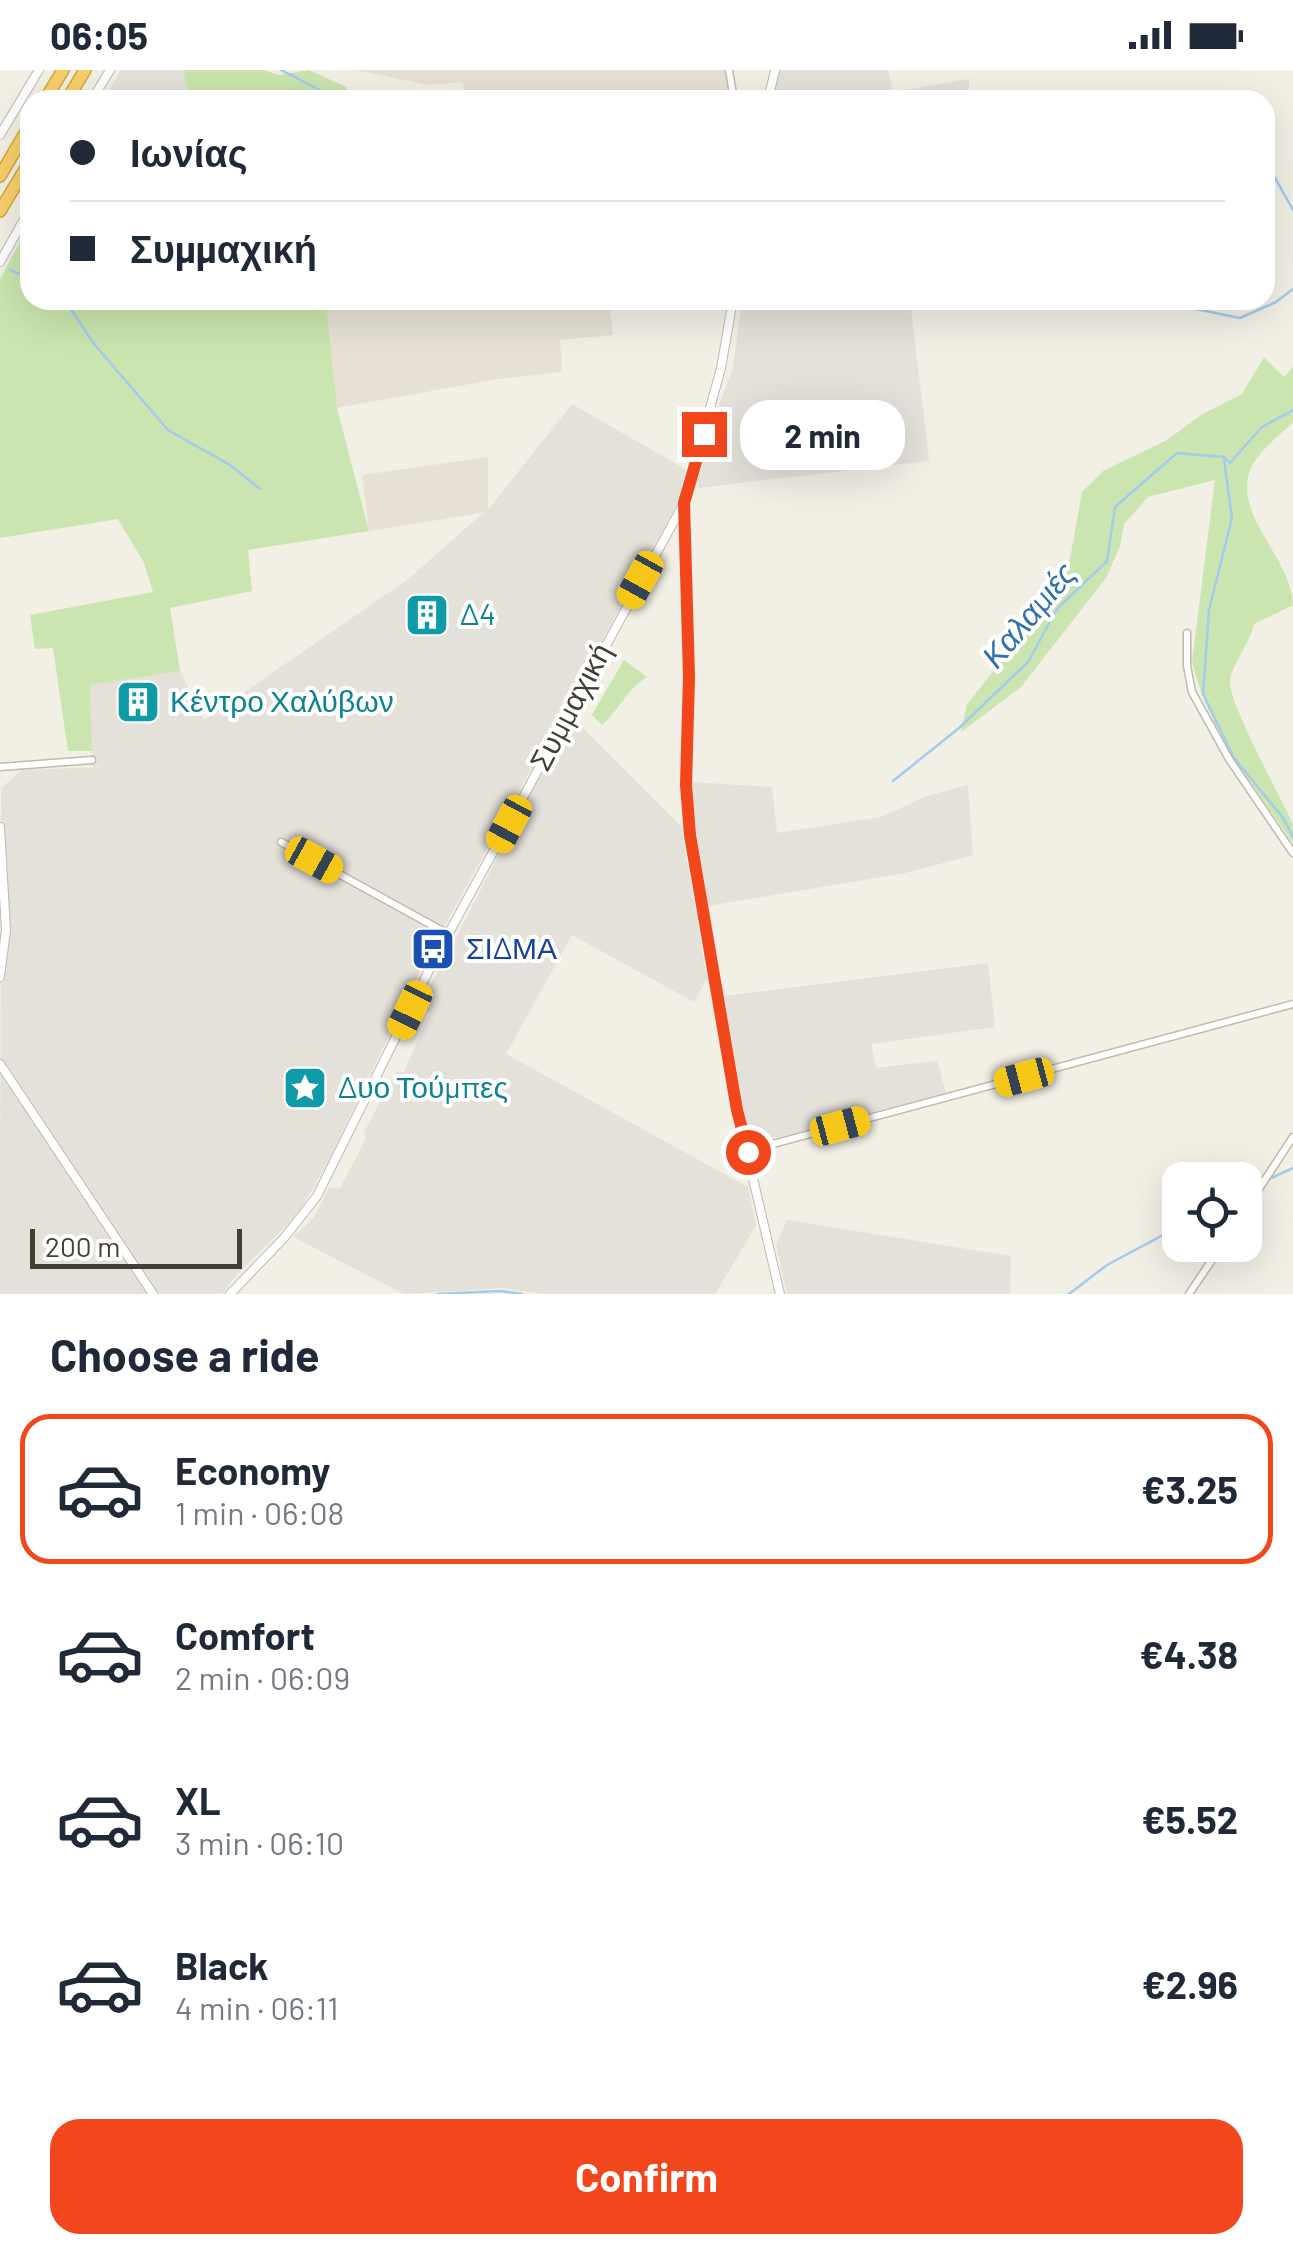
<!DOCTYPE html>
<html lang="en">
<head>
<meta charset="utf-8">
<style>
	:root { --surface:#fff; --page:#f2f2f3; --text:#1f2937; --muted:#747a83; --line:#e0e1e3; --accent:#f2471c }
	body { margin:0; font-family:Barlow,sans-serif; background:var(--page); color:var(--text); height:100vh; display:flex; flex-direction:column; font-size:38px; white-space:nowrap }
	* { box-sizing:border-box; margin:0 }
	p { font-size:32px; color:var(--muted) }
	.icon { flex:none; width:55px; height:55px; fill:none; stroke:currentColor; stroke-width:2; stroke-linecap:round; stroke-linejoin:round }
	.map { position:relative; height:1224px; overflow:hidden }
	.panel { display:flex; flex-direction:column; background:var(--surface); flex:1 }
	.panel>* { flex:none }
	.banner { position:absolute; left:20px; top:20px; width:1255px; height:220px; border-radius:30px; box-shadow:0 10px 40px #0002; display:grid; align-content:center; height:220px; padding:0 50px; background:var(--surface) }
	.controls { position:absolute; left:1162px; top:1092px; display:grid; gap:20px }
	.controls a { display:grid; place-items:center; width:100px; height:100px; border-radius:20px; background:var(--surface); box-shadow:0 10px 40px #0002; font-size:50px }
	.scale { position:absolute; left:30px; bottom:25px; width:212px; box-sizing:border-box; padding-left:10px; border:5px solid #443f35; border-top:0; font-size:28px; line-height:35px; white-space:nowrap; color:#443f35; -webkit-text-stroke:8px #fff; paint-order:stroke }
	.end { position:absolute; width:45px; height:45px; margin:-22px; border:12px solid #f2471c; background:#fff; box-shadow:0 0 0 5px #fff }
	.from { border-radius:50% }
	.bubble { position:absolute; height:70px; border-radius:30px; background:var(--surface); box-shadow:0 10px 40px #0002; font-size:32px; font-weight:700; line-height:70px; text-align:center }
	.car { position:absolute; width:30px; height:60px; margin:-30px -15px; border-radius:12px; box-shadow:0 0 8px 2px #0007; background:linear-gradient(#f5c518 24%,#345 0 40%,#f5c518 0 76%,#345 0 86%,#f5c518 0) }
	.banner b { display:flex; align-items:center; gap:35px; height:95px; font-size:38px }
	.banner b+b { border-top:2px solid var(--line) }
	.banner i { width:25px; height:25px; background:var(--text) }
	ul { padding:0; list-style:none }
	li { display:flex; align-items:center; gap:30px; height:150px; margin:0 20px 15px; padding:0 30px; border:5px solid transparent; border-radius:30px }
	li div { flex:1 }
	li b { display:block; font-size:38px }
	li em { font-style:normal; font-weight:700 }
	li.active { border-color:var(--accent) }
	li>.icon { width:90px; height:90px; stroke-width:1.5 }
	h2 { padding:0 50px; font-size:45px; line-height:120px }
	.cta { display:flex; gap:20px; margin-top:auto; padding:20px 50px }
	.cta a { flex:1; height:115px; border-radius:30px; background:var(--accent); color:#fff; font-size:40px; font-weight:700; line-height:115px; text-align:center }
	.status { display:flex; justify-content:space-between; align-items:center; height:70px; padding:0 50px; background:var(--surface); direction:ltr }
	.status svg { height:28px; fill:currentColor }
	.map>svg:first-child { display:block }
</style>
</head>
<body>
<div class="status"><b>06:05</b><svg viewBox="0 0 49 12"><path d="M0 12V9h3v3zM5 12V6h3v6zM10 12V3h3v9zM15 12V0h3v12zM26 1h20v11H26zM47 4h2v5h-2z"/></svg></div>
<div class="map">
<svg width="1293" height="1224" viewBox="0 0 1293 1224">
	<rect width="100%" height="100%" fill="#f2efe5"/>
	<!-- residential -->
	<path fill="#e6e1d4" d="M355 0H731L736 30H465L463 12 429 15Z
		M326 230H609L613 265 560 270 562 302 498 309 337 338Z
		M488 387V442L369 461 362 405Z"/>
	<!-- industrial -->
	<path fill="#e4e0da" d="M121 0H183L189 30H103Z
		M778 0H888L893 22 969 9V30H772Z
		M742 230H910L929 391 699 418 696 412 710 376 707 369 733 297Z
		M572 334 685 399 680 429 421 899 329 1090 298 1144 238 1203 222 1224H0L1 718 22 700 108 697 92 696 90 615 180 601 204 650 407 510 490 437Z
		M570 645 681 756 707 909 694 932 572 865 506 984 748 1117 756 1156 715 1224H543L502 1218 404 1224 293 1167 314 1148 329 1118H340L366 1069 364 1062 396 1002H404L430 943 419 936 443 892 450 890 453 884 451 878Z
		M689 712 772 717 777 763 881 747 927 726 968 715 973 785 905 803 708 836Z
		M988 893 995 957 871 974 876 998 937 991 946 1023 750 1075 724 926Z
		M787 1150 1011 1186 1010 1224H787L776 1175Z"/>
	<!-- green -->
	<path fill="#cae5af" d="M183 0H264L279 5 309 0 346 17 348 23 398 30H189Z
		M30 153V230H326L337 338 369 461 248 480 252 521 170 538 180 601 90 615 92 681H68L53 578 35 579 30 545 153 522 144 493 118 449 0 468V209Z
		M1264 287 1284 307 1293 297V352C1281 364 1264 377 1255 391 1224 438 1293 488 1293 535L1254 554C1250 573 1231 596 1230 611 1228 632 1281 728 1293 754V773C1253 715 1209 662 1192 592L1215 410 1148 427 1124 454 1120 476 1106 508 1021 617 961 662 967 634 1024 564 1070 489 1082 422 1103 401 1167 370 1201 345 1242 324Z
		M624 590 647 607C627 619 619 640 602 655L592 645Z"/>
	<g fill="none" stroke-linecap="round" stroke-linejoin="round">
		<!-- stream -->
		<path stroke="#a3cbed" stroke-width="2.5" d="M281 0 339 30
			M1265 90 1293 140
			M10 200 30 208
			M65 230 94 274 168 360 230 395 260 419
			M1093 233 1171 234 1240 248 1276 232 1293 219
			M1224 389 1232 448 1209 540 1203 624 1234 688 1284 749 1293 767
			M893 711 959 658 1028 592 1057 539 1107 491 1115 437 1177 383 1224 387 1230 393 1262 357 1293 340
			M1269 1109 1293 1098
			M1245 1121 1261 1112
			M438 1224 500 1221 522 1224
			M1069 1224 1107 1195 1180 1156"/>
		<defs>
			<path id="minor" d="M729 0 734 30
				M1187 563V596L1192 622 1229 689 1293 783
				M0 697 92 690
				M281 772 448 864
				M747 1081 1293 934
				M1245 1140 1293 1067
				M1189 1224 1222 1175"/>
			<path id="tertiary" d="M92 30 110 0
				M768 30 775 0
				M0 65 39 0
				M0 192 30 139
				M684 433 689 606 686 715 690 765 737 1040 780 1224
				M0 757 6 860 0 907
				M0 994 153 1224
				M230 1224 284 1168 317 1126 434 890 684 433 721 298 733 230"/>
			<path id="motorway" d="M45 30 63 0
				M67 30 85 0
				M0 106 30 55
				M0 141 30 91"/>
		</defs>
		<!-- minor casing -->
		<use href="#minor" stroke="#c0baab" stroke-width="9"/>
		<!-- tertiary casing -->
		<use href="#tertiary" stroke="#c0baab" stroke-width="10"/>
		<!-- motorway casing -->
		<use href="#motorway" stroke="#d7a53a" stroke-width="14"/>
		<!-- minor -->
		<use href="#minor" stroke="#fff" stroke-width="6"/>
		<!-- tertiary -->
		<use href="#tertiary" stroke="#fff" stroke-width="8"/>
		<!-- motorway -->
		<use href="#motorway" stroke="#f8d06a" stroke-width="11"/>
	</g>
	<g fill="none" stroke-linecap="round" stroke-linejoin="round">
		<!-- route -->
		<path stroke="#f2471c" stroke-width="12" d="M704 364 684 433 689 606 686 715 690 765 737 1040 748 1082"/>
	</g>
	<!-- icons -->
	<defs>
		<symbol id="building-square" viewBox="-11 -11 22 22"><rect x="-9" y="-9" width="18" height="18" rx="4" fill="#0f9aa8" stroke="#fff"/><path d="M-4-6H4V6H1V3H-1V6H-4ZM-2.5-4.3h1.7v1.8h-1.7ZM.8-4.3h1.7v1.8H.8ZM-2.5-1h1.7V.8h-1.7ZM.8-1h1.7V.8H.8Z" fill="#fff"/></symbol>
		<symbol id="bus-square" viewBox="-11 -11 22 22"><rect x="-9" y="-9" width="18" height="18" rx="4" fill="#1a4fb4" stroke="#fff"/><path d="M-5-6H5V4H4V6H2V4H-2V6H-4V4H-5ZM-3.5-4V0h7V-4ZM-3.5 1.2v1.5H-2V1.2ZM2 1.2v1.5H3.5V1.2Z" fill="#fff"/></symbol>
		<symbol id="sight-square" viewBox="-11 -11 22 22"><rect x="-9" y="-9" width="18" height="18" rx="4" fill="#0f9aa8" stroke="#fff"/><path d="M0-6L1.8-2.2L6-1.7L2.9 1.2L3.7 5.4L0 3.3L-3.7 5.4L-2.9 1.2L-6-1.7L-1.8-2.2Z" fill="#fff"/></symbol>
	</defs>
	<g fill-rule="evenodd">
		<use href="#building-square" x="402" y="520" width="50" height="50"/>
		<use href="#building-square" x="113" y="607" width="50" height="50"/>
		<use href="#bus-square" x="408" y="854" width="50" height="50"/>
		<use href="#sight-square" x="280" y="993" width="50" height="50"/>
	</g>
	<g text-anchor="middle" stroke-width="8" stroke-linejoin="round" paint-order="stroke">
		<!-- culture labels -->
		<g font-size="30" fill="#0d838f" stroke="#fff" text-anchor="start">
			<text x="460" y="555">Δ4</text>
			<text x="170" y="642">Κέντρο Χαλύβων</text>
			<text x="338" y="1028">Δυο Τούμπες</text>
		</g>
		<!-- street labels -->
		<g font-size="30" fill="#443f35" stroke="#fff">
			<text transform="translate(571 637) rotate(-62)" y="10">Συμμαχική</text>
		</g>
		<!-- transit labels -->
		<g font-size="30" fill="#164399" stroke="#fff" text-anchor="start">
			<text x="466" y="889">ΣΙΔΜΑ</text>
		</g>
		<!-- water labels -->
		<g font-size="32" font-style="italic" fill="#3272ac" stroke="#fff">
			<text transform="translate(1029 545) rotate(-50)" y="11">Καλαμιές</text>
		</g>
	</g>
</svg>
<div class="controls">
<a><svg class="icon" aria-label="locate" viewBox="0 0 24 24"><circle cx="12" cy="12" r="6"/><path d="M12 2v4M12 18v4M2 12h4M18 12h4"/></svg></a>
</div>
<div class="scale">200 m</div>
<i class="end from" style="left:748px;top:1082px"></i>
<i class="end" style="left:704px;top:364px"></i>
<div class="bubble" style="left:740px;top:330px;width:165px">2 min</div>
<i class="car" style="left:640px;top:510px;rotate:209deg"></i>
<i class="car" style="left:509px;top:754px;rotate:208deg"></i>
<i class="car" style="left:314px;top:790px;rotate:119deg"></i>
<i class="car" style="left:410px;top:940px;rotate:206deg"></i>
<i class="car" style="left:1024px;top:1007px;rotate:255deg"></i>
<i class="car" style="left:840px;top:1056px;rotate:75deg"></i>
<div class="banner">
<b><i class="from"></i>Ιωνίας</b>
<b><i></i>Συμμαχική</b>
</div>
</div>
<section class="panel">
<h2>Choose a ride</h2>
<ul>
<li class="active"><svg class="icon" aria-label="car" viewBox="0 0 24 24"><path d="M5 17H2v-5l4-1 3-4h7l3 4 3 1v5h-3M9 17h6M6 11h13"/><circle cx="7" cy="17" r="2"/><circle cx="17" cy="17" r="2"/></svg><div><b>Economy</b><p>1 min · 06:08</p></div><em>€3.25</em></li>
<li><svg class="icon" aria-label="car" viewBox="0 0 24 24"><path d="M5 17H2v-5l4-1 3-4h7l3 4 3 1v5h-3M9 17h6M6 11h13"/><circle cx="7" cy="17" r="2"/><circle cx="17" cy="17" r="2"/></svg><div><b>Comfort</b><p>2 min · 06:09</p></div><em>€4.38</em></li>
<li><svg class="icon" aria-label="car" viewBox="0 0 24 24"><path d="M5 17H2v-5l4-1 3-4h7l3 4 3 1v5h-3M9 17h6M6 11h13"/><circle cx="7" cy="17" r="2"/><circle cx="17" cy="17" r="2"/></svg><div><b>XL</b><p>3 min · 06:10</p></div><em>€5.52</em></li>
<li><svg class="icon" aria-label="car" viewBox="0 0 24 24"><path d="M5 17H2v-5l4-1 3-4h7l3 4 3 1v5h-3M9 17h6M6 11h13"/><circle cx="7" cy="17" r="2"/><circle cx="17" cy="17" r="2"/></svg><div><b>Black</b><p>4 min · 06:11</p></div><em>€2.96</em></li>
</ul>
<div class="cta"><a>Confirm</a></div>
</section>
</body>
</html>
